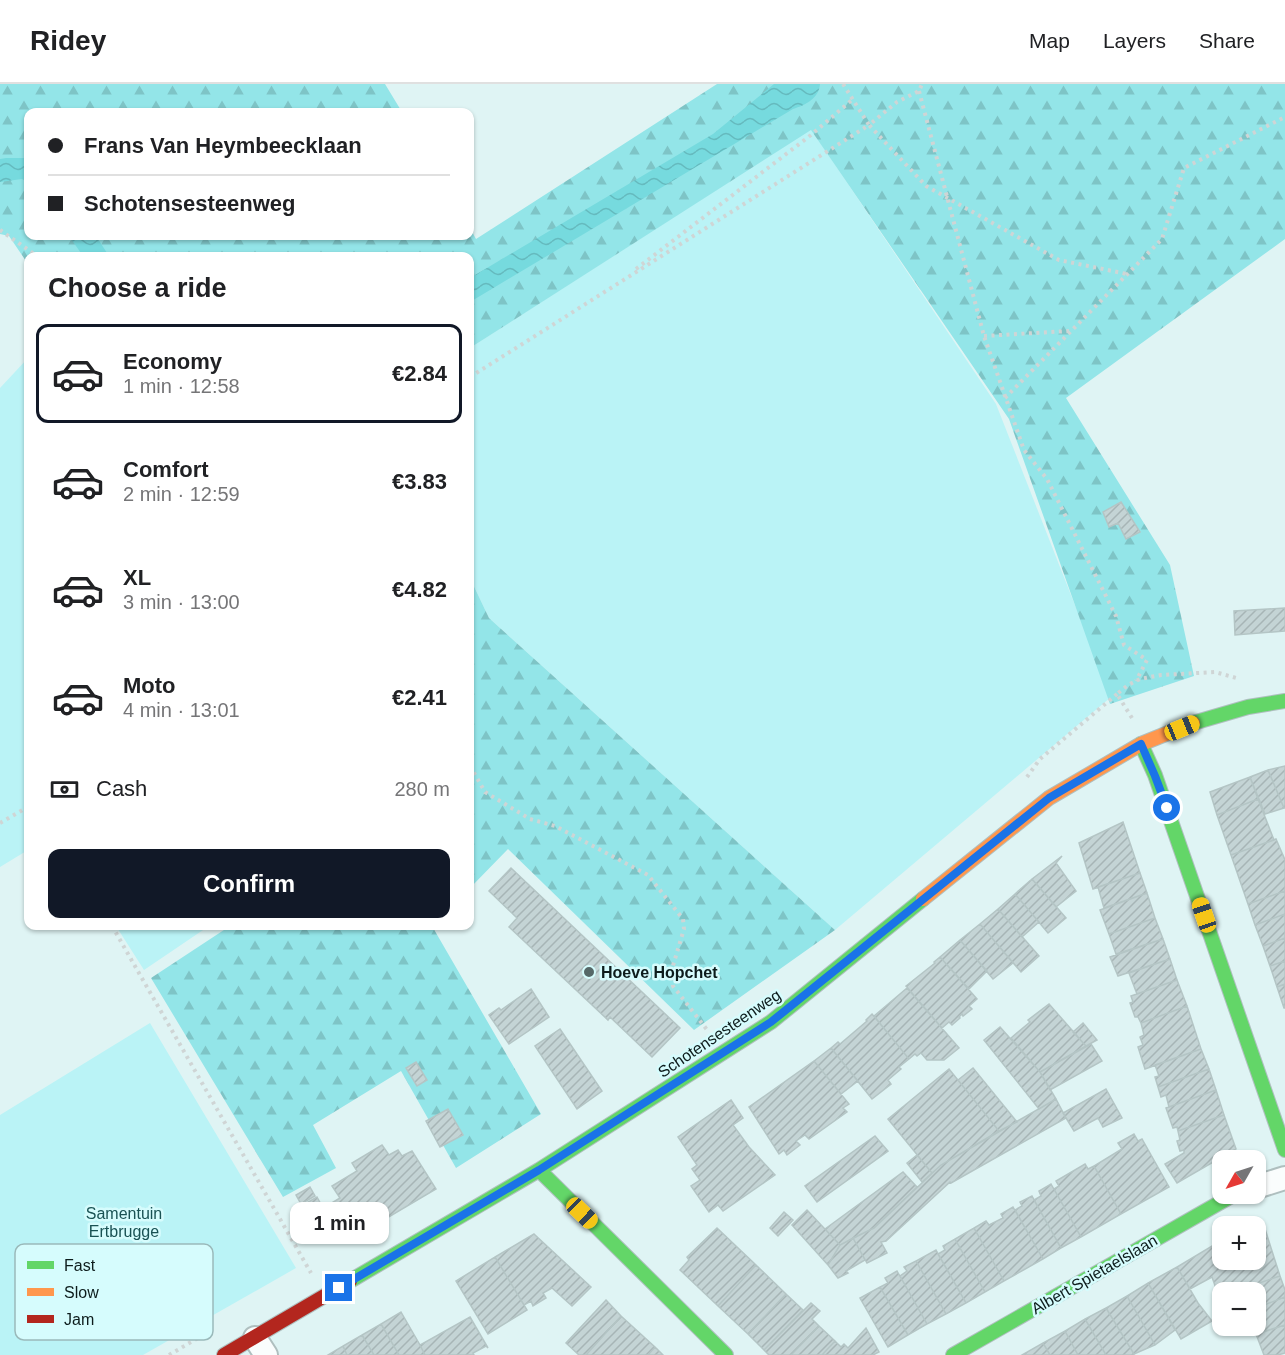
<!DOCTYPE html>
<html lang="en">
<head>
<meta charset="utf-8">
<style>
	:root { --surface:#fff; --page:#f2f2f2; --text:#202124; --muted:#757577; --line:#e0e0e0; --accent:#111827 }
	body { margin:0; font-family:Helvetica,sans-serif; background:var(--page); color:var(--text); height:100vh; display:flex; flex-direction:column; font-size:22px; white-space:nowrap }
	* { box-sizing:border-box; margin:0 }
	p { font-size:20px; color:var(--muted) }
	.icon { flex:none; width:33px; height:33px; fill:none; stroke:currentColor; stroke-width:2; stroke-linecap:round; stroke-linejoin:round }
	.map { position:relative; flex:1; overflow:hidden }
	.details { position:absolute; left:24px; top:168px; width:450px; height:678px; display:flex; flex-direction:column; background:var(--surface); border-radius:12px; box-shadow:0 2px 4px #0004 }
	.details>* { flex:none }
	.banner { position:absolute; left:24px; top:24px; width:450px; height:132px; border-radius:12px; box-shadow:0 2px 4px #0004; display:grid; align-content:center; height:132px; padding:0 24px; background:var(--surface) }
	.needle { width:39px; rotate:231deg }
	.fabs { position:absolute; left:1212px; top:1066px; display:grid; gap:12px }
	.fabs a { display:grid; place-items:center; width:54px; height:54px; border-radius:12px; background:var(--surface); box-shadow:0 2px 4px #0004; font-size:30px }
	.end { position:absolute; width:27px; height:27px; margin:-14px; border:8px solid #1a73e8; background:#fff; box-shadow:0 0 0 3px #fff }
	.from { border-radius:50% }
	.bubble { position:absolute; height:42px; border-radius:12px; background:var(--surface); box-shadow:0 2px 4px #0004; font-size:20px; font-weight:600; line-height:42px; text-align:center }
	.car { position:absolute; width:18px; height:36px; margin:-18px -9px; border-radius:8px; box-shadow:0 0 4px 2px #0007; background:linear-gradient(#f5c518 24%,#345 0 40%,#f5c518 0 76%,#345 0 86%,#f5c518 0) }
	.banner b { display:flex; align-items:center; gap:21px; height:57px; font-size:22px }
	.banner b+b { border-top:2px solid var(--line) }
	.banner i { width:15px; height:15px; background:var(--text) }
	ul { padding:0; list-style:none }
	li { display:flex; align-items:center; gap:18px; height:99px; margin:0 12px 9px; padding:0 12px; border:3px solid transparent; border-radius:12px }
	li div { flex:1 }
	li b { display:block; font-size:22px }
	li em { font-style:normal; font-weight:600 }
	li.selected { border-color:var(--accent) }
	li>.icon { width:54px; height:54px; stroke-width:1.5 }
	h2 { padding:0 24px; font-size:27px; line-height:72px }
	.pay { display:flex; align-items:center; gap:15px; height:66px; padding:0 24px; font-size:22px }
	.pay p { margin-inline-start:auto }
	.button { display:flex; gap:12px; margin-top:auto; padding:12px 24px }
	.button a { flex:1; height:69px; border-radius:12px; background:var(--accent); color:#fff; font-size:24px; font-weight:600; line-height:69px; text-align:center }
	header { display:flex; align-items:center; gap:36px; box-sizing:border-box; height:84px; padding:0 30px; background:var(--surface); border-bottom:2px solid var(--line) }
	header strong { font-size:28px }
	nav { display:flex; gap:33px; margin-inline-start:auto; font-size:21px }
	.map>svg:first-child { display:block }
</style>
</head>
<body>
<header>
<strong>Ridey</strong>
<nav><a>Map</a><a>Layers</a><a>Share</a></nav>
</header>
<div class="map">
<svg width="1285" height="1271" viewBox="0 0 1285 1271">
	<defs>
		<pattern id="forest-firs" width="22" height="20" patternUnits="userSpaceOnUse" patternTransform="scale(1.5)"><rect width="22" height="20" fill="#93e5e8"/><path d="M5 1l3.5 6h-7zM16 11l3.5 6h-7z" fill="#7ec4c6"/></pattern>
		<pattern id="water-waves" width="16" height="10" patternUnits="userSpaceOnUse" patternTransform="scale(1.5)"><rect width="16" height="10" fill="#76dade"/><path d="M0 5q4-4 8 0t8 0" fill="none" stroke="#65babe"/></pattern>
		<pattern id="building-hatch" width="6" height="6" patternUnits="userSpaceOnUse" patternTransform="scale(1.5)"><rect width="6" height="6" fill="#c4d4d5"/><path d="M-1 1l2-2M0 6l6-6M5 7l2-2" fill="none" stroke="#a7b5b6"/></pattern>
	</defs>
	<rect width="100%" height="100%" fill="#dff4f4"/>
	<!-- green -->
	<path fill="#baf3f6" d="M811 45 996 320 1111 613 835 846 489 534 470 494V264Z
		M28 274V766L0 783V304Z
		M116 842H209L144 886Z
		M150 939 296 1184 143 1271H0V1031Z"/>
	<!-- forest -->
	<path fill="url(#forest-firs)" d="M0 0H385L402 28H28V152H470V144L476 155 717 0H1285V155L1066 314 1170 481 1194 592 1110 620 1009 335 811 46 470 264V172H28V180L9 152 0 150Z
		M470 494 489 534 835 846 694 946 508 765 470 804Z
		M230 842H432L541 1030 456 1084 401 987 313 1041 336 1084 283 1113 151 894Z"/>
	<!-- water -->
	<path fill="url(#water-waves)" d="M774 0H820C819 14 806 21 793 25L470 218V194L713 50Z
		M6 74H28V98L22 95 0 98V75Z
		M69 152H96L109 172H83Z"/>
	<!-- building -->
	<path fill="url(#building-hatch)" stroke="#b4c5c5" stroke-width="1.5" d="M1121 418 1140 448 1126 455 1118 439 1109 443 1103 428Z
		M1285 524V547L1235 551 1234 527Z
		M1285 682V724H1284L1268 686Z
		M1268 686 1284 724 1265 730 1250 693Z
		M1250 693 1258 715 1217 731 1210 708Z
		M1258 715 1274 756 1231 771 1217 731Z
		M1123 738 1140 789 1093 805 1079 759Z
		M1276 755 1285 776V807L1248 820 1231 771Z
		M1062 772 1056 779 1076 807 1056 823 1032 795Z
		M511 784 680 944 652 973 610 933 608 936 509 843 517 834 489 807Z
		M1140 789 1147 809 1104 824 1098 803Z
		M1032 795 1066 834 1048 849 1015 810Z
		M1285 807V830L1255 841 1248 820Z
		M1147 809 1155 834 1109 850 1100 826Z
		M1015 810 1039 838 1022 853 998 825Z
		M998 825 1039 872 1021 888 980 840Z
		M1285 830V854L1263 862 1255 841Z
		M1155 834 1163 855 1116 870 1109 850Z
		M980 840 1013 879 993 895 960 856Z
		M1285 854V877L1270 882 1263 862Z
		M1163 855 1170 875 1118 892 1110 873Z
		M960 856 987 887 969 905 940 873Z
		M940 873 977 915 969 922 972 925 963 932 962 930 959 933 960 934 952 941 949 938 942 944 906 902 935 879 934 878Z
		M1170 875 1177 896 1137 910 1129 889Z
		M1285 877V900L1277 903 1270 882Z
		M1177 896 1187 922 1141 939 1138 933H1135L1130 919 1133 918 1131 912Z
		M1285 900V924H1284L1277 903Z
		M907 904 959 964 944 976H927L921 969 917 972 915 970 909 975 874 932Z
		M531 905 549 933 509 960 489 931 499 924 501 926Z
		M1049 920 1086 962 1040 988 1011 954 1030 938 1028 936Z
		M1187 922 1201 965 1145 985 1138 963 1143 961 1140 953 1144 951 1141 939Z
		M872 930 909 975 899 983 901 985 888 996 891 1000 872 1015 831 964 838 958 840 960 867 937 866 936Z
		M1083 939 1097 956 1086 962 1073 948Z
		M1000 943 1040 988 1056 1015 1039 1025 984 956Z
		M560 945 602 1007 577 1025 535 962Z
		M1091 960 1102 977 1050 1006 1040 988Z
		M831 964 858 997 841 1010 814 977Z
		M1201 965 1209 985 1158 1003 1155 993 1159 992 1155 981Z
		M814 977 849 1020 843 1024 847 1028 809 1055 805 1051 796 1057 800 1061 787 1071 784 1066 779 1070 749 1023Z
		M416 978 427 996 417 1002 406 984Z
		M973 984 1017 1038 999 1047 958 996Z
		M949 985 999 1047 941 1081 932 1089 888 1035Z
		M1209 985 1216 1006 1169 1023 1166 1011 1161 1013 1158 1003Z
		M1106 1005 1122 1034 1103 1043 1098 1034 1074 1047 1063 1029Z
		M1216 1006 1224 1031 1178 1047 1177 1043 1173 1044 1166 1024Z
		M1056 1015 1066 1034 951 1099 950 1098 886 1157 881 1158 887 1169 867 1179 853 1154 874 1144 941 1081Z
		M731 1016 743 1034 733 1041 749 1063 775 1091 723 1127 718 1121 709 1128 691 1102 700 1096 692 1085 697 1081 678 1053Z
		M448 1025 463 1051 440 1063 426 1037Z
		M1224 1031 1236 1065 1177 1099 1165 1080 1184 1069V1066L1180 1067 1177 1057 1180 1056 1178 1047Z
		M1134 1050 1138 1057 1142 1055 1169 1103 1121 1130 1094 1082 1122 1065 1118 1059Z
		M875 1052 888 1067 817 1118 805 1102Z
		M382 1061 389 1071 398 1066 402 1072 412 1067 436 1105 360 1150 352 1134 341 1140 338 1138 329 1123 330 1120 340 1114 332 1102 357 1087 352 1079Z
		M917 1071 932 1089 922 1098 907 1079Z
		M1085 1080 1088 1085 1094 1082 1121 1130 1081 1153 1054 1105 1059 1102 1056 1097Z
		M903 1088 917 1103 874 1144 840 1161 825 1145Z
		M1051 1100 1081 1153 1061 1164 1034 1116 1041 1112 1039 1107Z
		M310 1103 315 1112 301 1120 296 1111Z
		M1032 1112 1061 1164 1043 1175 1015 1126 1022 1122 1020 1118Z
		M317 1113 334 1144 318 1153 301 1122Z
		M1013 1123 1043 1175 1004 1197 974 1144 986 1137 989 1141 1003 1134 1001 1130Z
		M807 1126 840 1161 828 1181 792 1141Z
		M784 1128 793 1136 778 1152 770 1144Z
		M1256 1143 1265 1145 1280 1192 1229 1209H1222V1211L1219 1213 1212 1193 1190 1205 1177 1183 1222 1156V1176H1256Z
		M717 1144 756 1181 718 1222 680 1186 689 1176 687 1173Z
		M974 1144 1004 1197 985 1208 955 1155Z
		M534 1150 591 1203 572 1222 552 1204 543 1209 546 1214 533 1222 531 1217 524 1221 495 1173Z
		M853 1154 865 1176 846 1187 848 1189 838 1194 828 1181 840 1161Z
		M955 1155 985 1208 966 1219 938 1170 945 1166 943 1162Z
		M936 1166 966 1219 946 1230 916 1177Z
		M495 1173 527 1226 488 1250 456 1197Z
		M916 1177 946 1230 927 1240 900 1192 907 1187 904 1183Z
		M756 1181 786 1210 748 1250 718 1222Z
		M1177 1183 1198 1219 1212 1237 1181 1255 1148 1199Z
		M897 1187 927 1240 908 1251 880 1203 888 1199 885 1194Z
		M1280 1192 1285 1206V1213L1256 1224V1209H1229Z
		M1148 1199 1175 1246 1155 1261 1127 1212Z
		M880 1203 908 1251 888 1263 860 1214Z
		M786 1210 803 1226 764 1266 748 1250Z
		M1127 1212 1155 1261 1134 1270 1106 1224Z
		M1285 1213V1241L1254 1251 1251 1242H1256V1224Z
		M606 1216 621 1232 586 1271H579L566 1259Z
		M811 1219 820 1227 812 1235 819 1242 791 1271H769L764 1266Z
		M1106 1224 1134 1270V1271H1106L1085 1235Z
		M401 1228 420 1261 425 1271H399L381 1240Z
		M621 1232 655 1263 648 1271H586Z
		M470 1233 488 1264 486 1262 473 1269 474 1271H425L420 1261Z
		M1085 1235 1106 1271H1078L1065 1247Z
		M381 1240 399 1271H374L362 1251Z
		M1285 1241V1269L1278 1271H1264L1256 1250Z
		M819 1242 835 1257 822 1271H791Z
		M866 1244 879 1268 873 1271H822L835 1257 841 1263 844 1260 848 1264Z
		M1065 1247 1078 1271H1050L1043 1259Z
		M362 1251 374 1271H347L343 1262Z
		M1043 1259 1050 1271H1022Z
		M343 1262 347 1271H328Z
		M655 1263 663 1271H648Z"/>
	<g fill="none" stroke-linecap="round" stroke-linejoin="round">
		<defs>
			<path id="street" d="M1256 1103 1285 1094
				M255 1254 266 1271"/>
			<path id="fast" d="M1193 639 1248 623 1285 617
				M1141 660 1155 691 1285 1066
				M539 1086 726 1271
				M350 1197 539 1086 771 938 923 815
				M953 1271 1235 1110"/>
			<path id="slow" d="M923 815 1049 714 1141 660 1193 639"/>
			<path id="jam" d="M224 1271 350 1197"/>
		</defs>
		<!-- street casing -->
		<use href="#street" stroke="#afbfbf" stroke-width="26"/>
		<!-- fast casing -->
		<use href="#fast" stroke="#afbfbf" stroke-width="16"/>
		<!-- slow casing -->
		<use href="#slow" stroke="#afbfbf" stroke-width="16"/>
		<!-- jam casing -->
		<use href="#jam" stroke="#afbfbf" stroke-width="16"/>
		<!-- path -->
		<path stroke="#cfd5d5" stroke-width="4" stroke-dasharray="3 4.5" stroke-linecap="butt" d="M843 0 869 41 897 18 919 7 922 0
			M919 7 984 252 1024 366 1047 395 1116 532 1124 561 1147 576 1136 597
			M0 146 37 172
			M636 185 811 51 853 15
			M984 252 1069 247
			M470 293 869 41 926 102 1059 176 1127 190
			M1005 314 1162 155 1184 84 1285 33
			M1132 634 1117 610 1128 601 1140 595 1161 591 1215 588 1240 595
			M470 682 485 708 530 735 555 742 648 791 683 835 684 845 672 885 673 902 708 947
			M1027 693 1040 675 1117 610
			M0 739 28 723
			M112 842 311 1189
			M169 1271 203 1251"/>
		<!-- street -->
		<use href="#street" stroke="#fafdfd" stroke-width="22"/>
		<!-- fast -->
		<use href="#fast" stroke="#63d668" stroke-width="14"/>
		<!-- slow -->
		<use href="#slow" stroke="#ff974d" stroke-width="14"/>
		<!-- jam -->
		<use href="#jam" stroke="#b3261e" stroke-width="14"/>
	</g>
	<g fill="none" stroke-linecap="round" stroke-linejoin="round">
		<!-- route -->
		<path stroke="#1a73e8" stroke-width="8" d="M339 1204 539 1086 771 938 1049 714 1141 660 1155 692 1167 724"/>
	</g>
	<!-- markers -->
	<circle fill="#566868" stroke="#d6fcfd" stroke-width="2" cx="589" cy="888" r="6"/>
	<g text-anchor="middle" stroke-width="5" stroke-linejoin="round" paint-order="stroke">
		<!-- poi labels -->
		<g font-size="16" font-weight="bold" fill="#0d1c1c" stroke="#d6fcfd" text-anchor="start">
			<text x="601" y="894">Hoeve Hopchet</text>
		</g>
		<!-- street labels -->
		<g font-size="16" fill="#0d1c1c" stroke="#d6fcfd">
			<text transform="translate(719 949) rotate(-34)" y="6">Schotensesteenweg</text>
			<text transform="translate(1094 1190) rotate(-30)" y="6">Albert Spietaelslaan</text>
		</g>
		<!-- park labels -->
		<g font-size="16" fill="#195254" stroke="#d6fcfd">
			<text x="124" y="1135">Samentuin<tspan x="124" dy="18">Ertbrugge</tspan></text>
		</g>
	</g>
	<!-- legend -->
	<rect x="15" y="1160" width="198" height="96" rx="9" fill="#d6fcfd" stroke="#9ab9ba" stroke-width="1.5"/>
	<rect x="27" y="1177" width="27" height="8" fill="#63d668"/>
	<rect x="27" y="1204" width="27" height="8" fill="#ff974d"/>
	<rect x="27" y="1231" width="27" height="8" fill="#b3261e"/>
	<g font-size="16" fill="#0d1c1c">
		<text x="64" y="1187">Fast</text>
		<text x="64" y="1214">Slow</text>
		<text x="64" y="1241">Jam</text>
	</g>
</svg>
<div class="fabs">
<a><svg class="needle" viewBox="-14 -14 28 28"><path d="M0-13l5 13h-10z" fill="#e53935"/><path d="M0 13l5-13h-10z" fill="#757577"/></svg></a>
<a>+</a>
<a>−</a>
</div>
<i class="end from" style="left:1167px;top:724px"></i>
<i class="end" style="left:339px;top:1204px"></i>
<div class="bubble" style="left:290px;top:1118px;width:99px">1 min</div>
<i class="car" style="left:1182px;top:644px;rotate:68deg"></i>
<i class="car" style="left:1204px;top:831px;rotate:341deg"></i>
<i class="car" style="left:582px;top:1129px;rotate:134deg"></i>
<div class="banner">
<b><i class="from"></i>Frans Van Heymbeecklaan</b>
<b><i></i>Schotensesteenweg</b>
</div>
<section class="details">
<h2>Choose a ride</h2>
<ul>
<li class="selected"><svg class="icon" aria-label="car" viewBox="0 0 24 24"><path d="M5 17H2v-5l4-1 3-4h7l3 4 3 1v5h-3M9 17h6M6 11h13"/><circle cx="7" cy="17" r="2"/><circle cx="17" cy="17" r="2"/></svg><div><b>Economy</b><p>1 min · 12:58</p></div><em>€2.84</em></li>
<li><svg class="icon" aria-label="car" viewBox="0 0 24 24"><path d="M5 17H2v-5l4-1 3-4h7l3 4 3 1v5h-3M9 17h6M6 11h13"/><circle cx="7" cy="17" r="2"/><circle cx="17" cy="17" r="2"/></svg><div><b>Comfort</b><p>2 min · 12:59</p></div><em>€3.83</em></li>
<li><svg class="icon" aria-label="car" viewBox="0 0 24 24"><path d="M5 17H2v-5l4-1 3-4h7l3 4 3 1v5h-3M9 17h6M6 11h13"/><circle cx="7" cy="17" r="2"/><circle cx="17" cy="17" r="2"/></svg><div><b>XL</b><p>3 min · 13:00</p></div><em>€4.82</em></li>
<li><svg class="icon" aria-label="car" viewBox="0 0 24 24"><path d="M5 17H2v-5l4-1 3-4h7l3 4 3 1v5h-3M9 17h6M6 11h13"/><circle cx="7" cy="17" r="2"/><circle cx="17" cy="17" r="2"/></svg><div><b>Moto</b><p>4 min · 13:01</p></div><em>€2.41</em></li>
</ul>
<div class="pay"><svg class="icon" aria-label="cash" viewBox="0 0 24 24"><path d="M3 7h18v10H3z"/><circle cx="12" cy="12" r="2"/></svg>Cash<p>280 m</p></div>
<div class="button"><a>Confirm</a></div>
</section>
</div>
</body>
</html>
